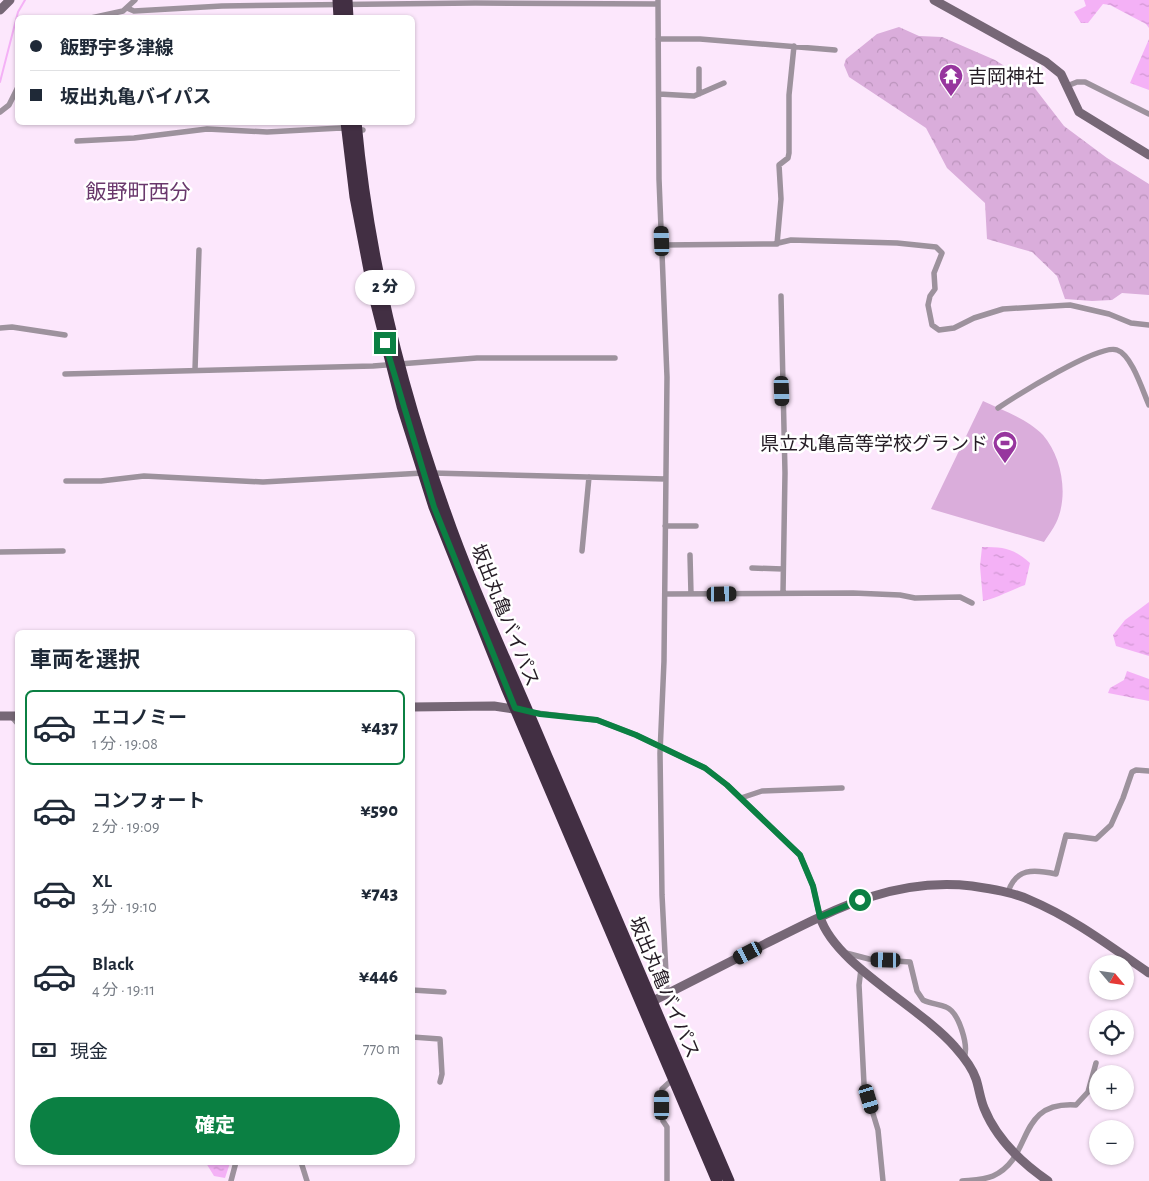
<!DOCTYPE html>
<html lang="ja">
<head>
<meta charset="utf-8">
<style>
	:root { --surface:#fff; --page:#f2f2f3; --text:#1f2937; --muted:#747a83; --line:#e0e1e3; --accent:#0b8043 }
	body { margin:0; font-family:"Alegreya Sans","Noto Sans JP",sans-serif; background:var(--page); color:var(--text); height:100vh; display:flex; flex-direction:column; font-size:19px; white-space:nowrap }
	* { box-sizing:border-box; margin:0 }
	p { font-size:16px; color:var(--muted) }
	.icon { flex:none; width:28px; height:28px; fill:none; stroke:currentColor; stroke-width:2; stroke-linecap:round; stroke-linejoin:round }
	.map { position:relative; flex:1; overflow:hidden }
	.drawer { position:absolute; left:15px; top:630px; width:400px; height:535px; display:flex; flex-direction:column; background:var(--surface); border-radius:8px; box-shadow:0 1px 4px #0004 }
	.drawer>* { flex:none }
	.top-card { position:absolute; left:15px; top:15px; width:400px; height:110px; border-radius:8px; box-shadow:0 1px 4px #0004; display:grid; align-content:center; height:110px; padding:0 15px; background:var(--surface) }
	.needle { width:32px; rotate:119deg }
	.buttons { position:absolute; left:1089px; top:955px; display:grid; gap:10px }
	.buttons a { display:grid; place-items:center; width:45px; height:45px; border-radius:50%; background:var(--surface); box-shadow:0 1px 4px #0004; font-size:25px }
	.end { position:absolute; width:22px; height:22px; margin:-11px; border:6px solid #0b8043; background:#fff; box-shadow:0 0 0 2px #fff }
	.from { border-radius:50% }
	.bubble { position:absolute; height:35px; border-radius:18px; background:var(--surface); box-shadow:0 1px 4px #0004; font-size:16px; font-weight:800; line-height:35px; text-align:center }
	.car { position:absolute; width:15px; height:30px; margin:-15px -8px; border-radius:6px; box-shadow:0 0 4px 1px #0007; background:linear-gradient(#222 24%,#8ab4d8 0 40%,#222 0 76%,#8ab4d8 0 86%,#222 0) }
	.top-card b { display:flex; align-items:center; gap:18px; height:48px; font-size:19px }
	.top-card b+b { border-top:1px solid var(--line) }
	.top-card i { width:12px; height:12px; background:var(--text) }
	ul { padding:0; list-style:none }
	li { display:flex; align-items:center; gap:15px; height:75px; margin:0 10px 8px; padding:0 5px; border:2px solid transparent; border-radius:8px }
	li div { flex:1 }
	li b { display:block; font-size:19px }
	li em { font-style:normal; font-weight:800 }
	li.active { border-color:var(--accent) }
	li>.icon { width:45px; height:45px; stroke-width:1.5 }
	h2 { padding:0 15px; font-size:22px; line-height:60px }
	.pay { display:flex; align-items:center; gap:12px; height:55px; padding:0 15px; font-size:19px }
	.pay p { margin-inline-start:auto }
	.primary-button { display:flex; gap:10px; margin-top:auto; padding:10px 15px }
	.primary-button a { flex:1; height:58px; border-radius:30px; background:var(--accent); color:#fff; font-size:20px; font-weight:800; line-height:58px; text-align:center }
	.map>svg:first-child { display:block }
</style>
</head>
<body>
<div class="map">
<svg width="1149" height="1181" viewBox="0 0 1149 1181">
	<defs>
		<pattern id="forest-crowns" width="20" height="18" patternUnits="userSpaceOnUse" patternTransform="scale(1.25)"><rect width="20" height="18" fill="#daaddb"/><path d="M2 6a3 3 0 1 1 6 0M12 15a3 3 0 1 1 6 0" fill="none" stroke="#bb94bc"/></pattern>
		<pattern id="water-ripples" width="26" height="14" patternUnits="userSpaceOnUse" patternTransform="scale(1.25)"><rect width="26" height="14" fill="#f4b1f6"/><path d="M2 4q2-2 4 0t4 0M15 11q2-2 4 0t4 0" fill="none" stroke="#d198d3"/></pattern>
	</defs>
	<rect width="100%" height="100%" fill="#fce7fc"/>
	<!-- grass -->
	<path fill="#daaddb" d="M983 401C1002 410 1028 419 1043 435 1062 457 1069 496 1056 523 1053 529 1048 536 1044 542L931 509Z"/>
	<!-- forest -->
	<path fill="url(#forest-crowns)" d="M899 27 919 36 942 37 995 60 1030 82 1064 126 1107 158 1149 184V295L1122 293 1112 300 1092 301 1065 299 1057 276 1032 252 987 239 985 203 947 168 926 128 849 77 844 65 846 59 877 34Z"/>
	<!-- water -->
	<path fill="url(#water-ripples)" d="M1084 0H1149V28L1146 24 1110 5 1103 4 1088 23H1081L1074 12 1086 6Z
		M1149 39V90L1130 83Z
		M982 547C1004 547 1013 548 1030 563L1025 585C1014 589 992 600 983 601L980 566Z
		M1149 602V656L1116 646 1113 635 1125 620Z
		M1127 671 1149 679V701L1108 693 1110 688 1124 680Z
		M206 1163H230L225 1178 214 1176Z"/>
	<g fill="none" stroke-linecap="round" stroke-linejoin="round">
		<!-- stream -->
		<path stroke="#f4b1f6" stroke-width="2" d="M0 82 18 12 25 0"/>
		<!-- street -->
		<path stroke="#9d929d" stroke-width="5.5" d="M658 0 659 179 667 377 664 661 660 753 662 895 667 993
			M127 8 134 11 222 6 475 3 658 4
			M91 18 123 11 135 0
			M658 39H700L835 50
			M1067 86 1077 82H1085L1149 114
			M659 94 694 96 724 83
			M699 94V69
			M0 112 9 105 18 87
			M77 141 134 138 207 129 267 132 341 128 363 130
			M777 244 781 199 779 165 788 158 789 153V95L794 46
			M662 245 774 244 791 240 897 243 936 247 942 253 934 273 935 289 930 296 928 305 932 325 939 330 954 328 974 318 1003 309 1070 305 1109 314 1131 323 1149 325
			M781 296 785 473 783 593
			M0 328 12 327 65 335
			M195 370 199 250
			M65 374 373 366 477 358H615
			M998 408C1016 396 1100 343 1117 350 1132 355 1143 392 1149 405
			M432 473 665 479
			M66 481H101L144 476 263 482 423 473
			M665 526H696
			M582 551 589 477
			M0 552 63 551
			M690 555 691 594
			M752 568 783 569
			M665 594 853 593 900 595 915 598 960 597 972 603
			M528 712 597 720 636 735 705 768 727 785 800 855 813 886 820 917
			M11 716 18 724
			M741 798 762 791 842 788
			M1008 892C1016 868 1033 869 1056 874L1066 835 1096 839 1111 825 1123 798 1132 772 1136 770 1149 771
			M846 953 869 959 910 962 917 991 923 1000C931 1004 939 1004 946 1007 959 1012 969 1046 964 1058
			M861 969 859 985 864 1084 878 1130 883 1181
			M412 990 444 992
			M412 1037 440 1039 442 1074 440 1082
			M301 1162 307 1181
			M231 1181 236 1162
			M667 1181V1127L663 1121 662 1089 673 1079
			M962 1181C972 1180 984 1180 993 1176 1034 1158 1015 1101 1076 1105L1088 1092 1096 1063"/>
		<!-- secondary -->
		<path stroke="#766776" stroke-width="9" d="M934 0 1046 62 1061 74 1079 112 1149 155
			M0 10 10 0
			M412 707 494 706 520 710
			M0 716H18
			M820 917C835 965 921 1007 955 1047 963 1056 972 1067 976 1079 979 1088 980 1098 984 1108 996 1138 1022 1163 1048 1181
			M647 1004C686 984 725 964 765 944 833 910 893 877 972 886 992 889 1012 892 1030 900 1073 918 1111 947 1149 973"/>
		<!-- highway -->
		<path stroke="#422f43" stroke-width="11" d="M338 0 339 18
			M347 0 348 18
			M346 122 355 197 374 296 402 406 434 507 506 687 717 1181
			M356 122C368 253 400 385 444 508 473 592 512 672 546 754 607 896 668 1039 729 1181"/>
	</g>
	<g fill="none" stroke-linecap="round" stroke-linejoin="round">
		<!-- route -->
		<path stroke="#0b8043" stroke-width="6" d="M385 343 434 507 515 708 540 714 597 720 636 735 705 768 727 785 800 855 813 886 820 917 860 900"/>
	</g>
	<!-- icons -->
	<defs>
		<symbol id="temple-pin" viewBox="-11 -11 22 30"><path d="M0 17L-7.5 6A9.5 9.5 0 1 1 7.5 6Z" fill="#97369e" stroke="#fff"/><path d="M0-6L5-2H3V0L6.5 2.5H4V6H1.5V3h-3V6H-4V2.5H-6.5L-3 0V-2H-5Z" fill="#fff"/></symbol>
		<symbol id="stadium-pin" viewBox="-11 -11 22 30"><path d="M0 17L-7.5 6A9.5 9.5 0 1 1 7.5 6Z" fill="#97369e" stroke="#fff"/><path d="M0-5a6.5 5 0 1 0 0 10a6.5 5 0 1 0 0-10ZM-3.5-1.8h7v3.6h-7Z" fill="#fff"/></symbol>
	</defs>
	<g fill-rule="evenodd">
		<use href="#temple-pin" x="937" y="62" width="28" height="38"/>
		<use href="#stadium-pin" x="991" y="429" width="28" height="38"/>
	</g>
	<g text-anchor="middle" stroke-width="5" stroke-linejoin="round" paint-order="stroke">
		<!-- poi labels -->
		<g font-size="19" fill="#251c25" stroke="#fff" text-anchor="start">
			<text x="968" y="83">吉岡神社</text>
			<text x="988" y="450" text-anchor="end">県立丸亀高等学校グランド</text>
		</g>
		<!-- street labels -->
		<g font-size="19" fill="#251c25" stroke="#fff">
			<text transform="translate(506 615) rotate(68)" y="7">坂出丸亀バイパス</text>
			<text transform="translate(665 987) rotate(67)" y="7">坂出丸亀バイパス</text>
		</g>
		<!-- quarter labels -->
		<g font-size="21" fill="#69386c" stroke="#fff">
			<text x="138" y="199">飯野町西分</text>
		</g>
	</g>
</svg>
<div class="buttons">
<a><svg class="needle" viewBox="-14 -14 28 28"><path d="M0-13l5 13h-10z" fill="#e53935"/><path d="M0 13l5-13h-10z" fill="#747a83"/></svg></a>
<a><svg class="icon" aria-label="locate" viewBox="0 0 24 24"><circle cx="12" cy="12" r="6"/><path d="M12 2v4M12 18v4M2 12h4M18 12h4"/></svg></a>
<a>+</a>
<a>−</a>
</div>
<i class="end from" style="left:860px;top:900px"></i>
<i class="end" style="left:385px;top:343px"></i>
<div class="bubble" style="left:355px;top:270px;width:60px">2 分</div>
<i class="car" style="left:662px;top:241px;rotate:358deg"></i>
<i class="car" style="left:782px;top:391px;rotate:178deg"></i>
<i class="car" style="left:722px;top:594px;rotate:89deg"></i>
<i class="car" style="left:748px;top:953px;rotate:243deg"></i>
<i class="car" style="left:886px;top:960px;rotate:271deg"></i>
<i class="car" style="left:869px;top:1099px;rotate:163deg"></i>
<i class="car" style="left:662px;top:1105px;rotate:0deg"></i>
<div class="top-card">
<b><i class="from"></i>飯野宇多津線</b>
<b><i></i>坂出丸亀バイパス</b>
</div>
<section class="drawer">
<h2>車両を選択</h2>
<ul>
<li class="active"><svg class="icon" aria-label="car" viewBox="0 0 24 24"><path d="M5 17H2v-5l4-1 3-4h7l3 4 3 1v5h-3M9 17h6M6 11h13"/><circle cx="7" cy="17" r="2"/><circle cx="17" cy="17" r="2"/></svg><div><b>エコノミー</b><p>1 分 · 19:08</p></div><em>¥437</em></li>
<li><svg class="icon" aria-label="car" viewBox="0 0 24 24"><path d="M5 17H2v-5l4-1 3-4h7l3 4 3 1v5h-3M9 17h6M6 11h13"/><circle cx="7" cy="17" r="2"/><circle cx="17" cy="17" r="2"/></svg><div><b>コンフォート</b><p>2 分 · 19:09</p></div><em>¥590</em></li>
<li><svg class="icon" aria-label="car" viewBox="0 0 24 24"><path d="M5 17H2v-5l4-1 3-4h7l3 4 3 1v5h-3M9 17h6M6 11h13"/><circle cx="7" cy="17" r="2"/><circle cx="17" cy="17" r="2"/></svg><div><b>XL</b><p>3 分 · 19:10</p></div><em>¥743</em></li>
<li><svg class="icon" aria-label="car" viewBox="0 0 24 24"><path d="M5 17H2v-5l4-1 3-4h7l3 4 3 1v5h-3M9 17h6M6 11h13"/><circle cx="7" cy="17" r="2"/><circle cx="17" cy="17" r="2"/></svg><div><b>Black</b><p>4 分 · 19:11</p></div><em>¥446</em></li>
</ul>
<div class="pay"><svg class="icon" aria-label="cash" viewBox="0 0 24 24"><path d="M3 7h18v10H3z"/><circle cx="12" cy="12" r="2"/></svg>現金<p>770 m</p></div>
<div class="primary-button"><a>確定</a></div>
</section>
</div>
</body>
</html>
